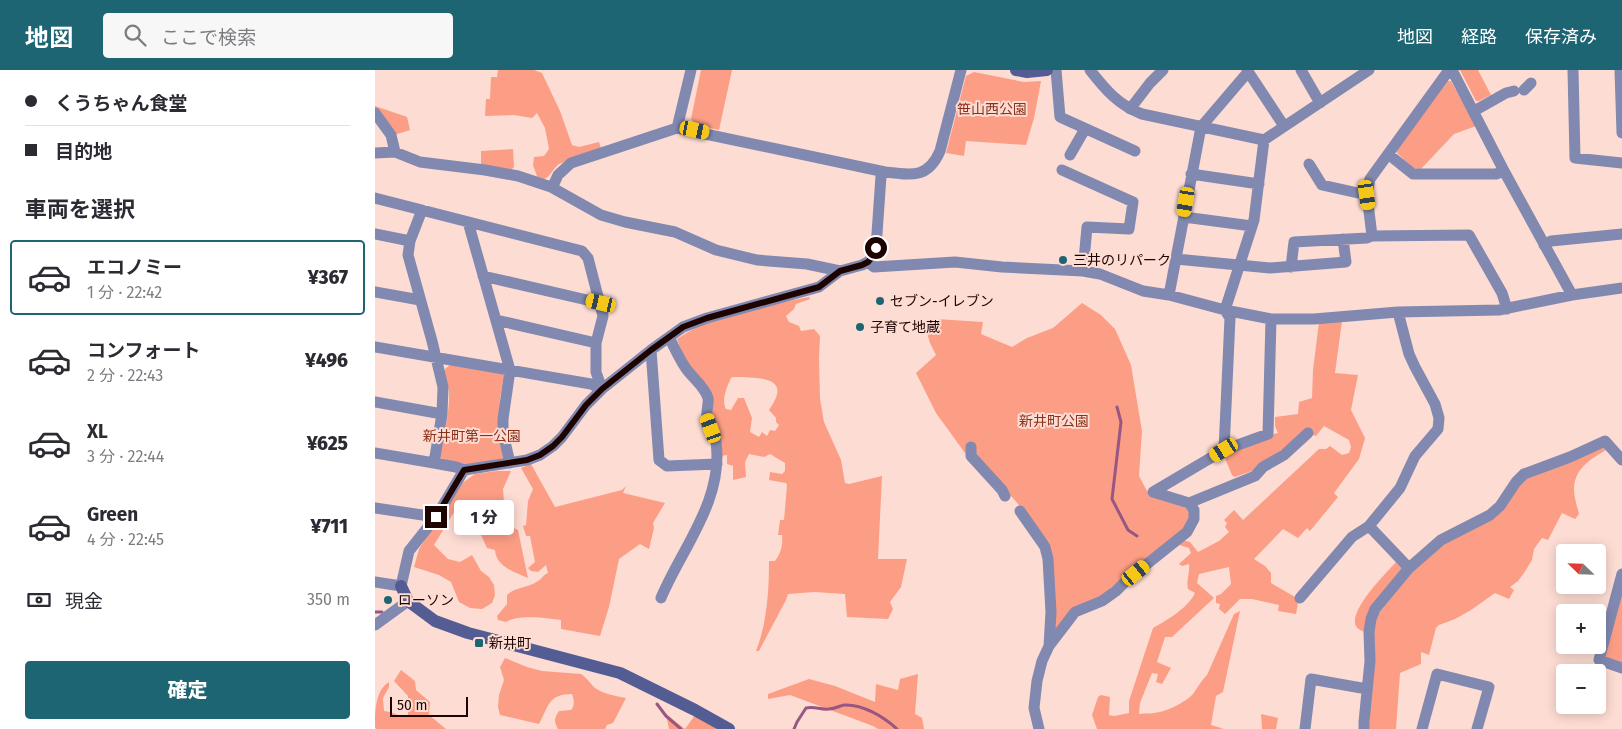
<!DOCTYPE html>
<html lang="ja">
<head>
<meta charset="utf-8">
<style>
	:root { --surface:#fff; --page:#f7f7f7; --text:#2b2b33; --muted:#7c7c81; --line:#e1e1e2; --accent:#1e6574 }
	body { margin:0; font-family:"Fira Sans","Noto Sans JP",sans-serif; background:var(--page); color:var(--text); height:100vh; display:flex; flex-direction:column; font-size:19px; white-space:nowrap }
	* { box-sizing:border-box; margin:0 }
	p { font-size:16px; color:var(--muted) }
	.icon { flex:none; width:28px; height:28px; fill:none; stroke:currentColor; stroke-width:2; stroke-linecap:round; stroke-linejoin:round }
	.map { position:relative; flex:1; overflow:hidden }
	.details { display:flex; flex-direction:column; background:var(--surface); width:375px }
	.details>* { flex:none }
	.guide { display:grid; align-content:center; height:110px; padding:0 25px; background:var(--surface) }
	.needle { width:32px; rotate:293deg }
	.fabs { position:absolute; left:1181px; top:474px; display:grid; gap:10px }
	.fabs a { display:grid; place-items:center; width:50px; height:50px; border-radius:5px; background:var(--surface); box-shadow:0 2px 12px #0003; font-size:25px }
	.scale { position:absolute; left:15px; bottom:12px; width:78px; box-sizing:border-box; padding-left:5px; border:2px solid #1d0401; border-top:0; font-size:14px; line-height:18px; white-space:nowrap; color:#1d0401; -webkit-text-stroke:4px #fddcd3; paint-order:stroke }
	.end { position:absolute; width:22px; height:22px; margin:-11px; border:6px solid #1d0401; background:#fff; box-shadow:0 0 0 2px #fff }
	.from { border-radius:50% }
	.bubble { position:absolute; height:35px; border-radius:5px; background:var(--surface); box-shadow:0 2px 12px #0003; font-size:16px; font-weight:800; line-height:35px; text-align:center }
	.car { position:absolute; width:15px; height:30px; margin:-15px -8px; border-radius:6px; box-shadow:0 0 4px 1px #0007; background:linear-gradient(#f5c518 24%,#345 0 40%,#f5c518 0 76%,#345 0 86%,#f5c518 0) }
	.guide b { display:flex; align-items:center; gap:18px; height:48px; font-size:19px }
	.guide b+b { border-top:1px solid var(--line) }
	.guide i { width:12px; height:12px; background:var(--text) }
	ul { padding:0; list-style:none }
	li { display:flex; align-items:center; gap:15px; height:75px; margin:0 10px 8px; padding:0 15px; border:2px solid transparent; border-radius:5px }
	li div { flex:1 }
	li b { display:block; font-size:19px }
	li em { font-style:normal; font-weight:800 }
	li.active { border-color:var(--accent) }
	li>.icon { width:45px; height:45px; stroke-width:1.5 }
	h2 { padding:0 25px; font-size:22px; line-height:60px }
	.pay { display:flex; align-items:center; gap:12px; height:55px; padding:0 25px; font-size:19px }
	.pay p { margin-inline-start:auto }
	.button { display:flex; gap:10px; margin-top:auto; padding:10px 25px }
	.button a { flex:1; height:58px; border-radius:5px; background:var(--accent); color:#fff; font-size:20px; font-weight:800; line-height:58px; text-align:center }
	header { display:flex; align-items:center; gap:30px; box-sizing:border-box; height:70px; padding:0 25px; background:var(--accent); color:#fff }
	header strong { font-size:24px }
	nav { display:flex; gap:28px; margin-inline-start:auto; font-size:18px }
	.search { width:350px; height:45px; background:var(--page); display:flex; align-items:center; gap:12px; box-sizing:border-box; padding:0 18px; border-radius:5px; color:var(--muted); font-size:19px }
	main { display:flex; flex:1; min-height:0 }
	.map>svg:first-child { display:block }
</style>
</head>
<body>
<header>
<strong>地図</strong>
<div class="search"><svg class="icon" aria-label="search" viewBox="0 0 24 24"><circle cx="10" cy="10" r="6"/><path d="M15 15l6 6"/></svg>ここで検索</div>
<nav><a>地図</a><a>経路</a><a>保存済み</a></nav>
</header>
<main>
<section class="details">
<div class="guide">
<b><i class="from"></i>くうちゃん食堂</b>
<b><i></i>目的地</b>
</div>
<h2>車両を選択</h2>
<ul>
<li class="active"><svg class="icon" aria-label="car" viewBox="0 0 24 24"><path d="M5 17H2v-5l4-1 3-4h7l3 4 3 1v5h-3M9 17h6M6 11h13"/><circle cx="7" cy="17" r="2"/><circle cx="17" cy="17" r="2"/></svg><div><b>エコノミー</b><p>1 分 · 22:42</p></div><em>¥367</em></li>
<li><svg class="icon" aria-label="car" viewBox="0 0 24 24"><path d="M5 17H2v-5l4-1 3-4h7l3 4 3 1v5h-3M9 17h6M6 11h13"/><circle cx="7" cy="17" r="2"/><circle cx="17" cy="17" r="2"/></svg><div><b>コンフォート</b><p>2 分 · 22:43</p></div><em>¥496</em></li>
<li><svg class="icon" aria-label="car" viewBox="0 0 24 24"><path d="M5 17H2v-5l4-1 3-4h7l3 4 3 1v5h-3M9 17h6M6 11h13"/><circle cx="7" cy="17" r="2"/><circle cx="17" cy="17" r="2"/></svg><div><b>XL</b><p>3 分 · 22:44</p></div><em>¥625</em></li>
<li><svg class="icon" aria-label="car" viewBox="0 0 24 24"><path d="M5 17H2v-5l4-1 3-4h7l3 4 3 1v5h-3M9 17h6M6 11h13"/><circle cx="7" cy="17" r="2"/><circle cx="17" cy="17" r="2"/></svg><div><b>Green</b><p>4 分 · 22:45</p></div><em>¥711</em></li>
</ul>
<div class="pay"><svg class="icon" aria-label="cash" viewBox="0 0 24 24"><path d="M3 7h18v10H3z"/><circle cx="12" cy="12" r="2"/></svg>現金<p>350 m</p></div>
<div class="button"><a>確定</a></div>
</section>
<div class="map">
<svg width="1247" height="659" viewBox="0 0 1247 659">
	<rect width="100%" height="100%" fill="#fddcd3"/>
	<!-- green -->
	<path fill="#fc9e85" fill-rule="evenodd" d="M123 0H159L167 3 185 41 197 75 204 77 224 72 226 78 184 94C176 100 174 112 163 109L158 95 159 87 169 86 174 79 170 58 162 43 157 48 139 45 110 46 111 29H115L116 7H122Z
		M326 0H357L344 60 322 55 316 49Z
		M1085 0H1103L1116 25 1104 31H1101Z
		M599 2 649 12 666 11 659 48 651 75 591 71 589 86 571 83 591 6Z
		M1072 11H1076L1101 56 1079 64 1046 99 1038 98 1022 83V79Z
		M0 36 32 47 35 60 16 66 0 41Z
		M138 79 139 97 136 100 106 95V81Z
		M434 227 435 229 421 234 419 239 411 246 414 252 424 256 426 261 439 259 445 266 444 288 445 329 449 352 466 390 470 413 474 414 507 406 503 489H532L526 517 515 532 518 539 513 549 472 547 470 524 439 522 413 524 411 530 384 581H381C392 553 394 521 394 491H400C406 483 408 475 407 465H403L405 450H409L412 415 411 413 394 410 395 402 407 404 410 401V393L395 384 389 387 374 384 370 392 371 407 358 410V396L352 394V385L345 386 334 345 335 329 312 296 302 269C340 243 390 236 434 227ZM358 307C383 308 419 305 394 340L401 348V352L404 355 400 361 395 360 392 366 387 362 384 367 375 362 377 348 369 328H363L356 340 351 339C346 330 352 317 356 308Z
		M707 233 726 245 740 259 756 295 767 361 764 406 773 423 814 439V455L680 563 679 514 656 449 637 427 615 408 590 383 561 343 541 303 561 285 555 273 550 256 560 255 561 249 608 252 606 264 637 277 652 268 678 258Z
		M967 251 960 303 983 305 976 340 990 368 984 389 959 423 963 427 935 461 932 458 923 468 908 459 879 489 890 496 896 503V513L920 527H924L921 544 903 541 904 535 877 529H865L850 544 844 539 845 534 841 533V526L846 524 856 514 854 497 824 504 822 513 839 528 797 567H790L782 592 796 598 787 614 781 612 783 604 777 603 765 633 764 644C771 643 778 644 784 642 793 641 812 631 818 624 823 617 826 611 832 605L859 544 865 541 848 622 841 626 836 655 849 659H722L717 645 723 627 726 625 735 627 734 645 739 646 754 643V631L778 558C791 551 814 537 820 523L813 519C811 510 815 503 814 494L807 496 804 494 816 483 814 478 804 475 808 470 815 472 823 482 844 471 854 462 850 457 852 453 849 450 859 440 868 450 944 379H951L955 376 967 385 974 383 976 377 974 370 949 356 941 366 930 362 880 400 860 407 857 405 849 386 896 365 903 363 900 356V347L923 344 924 332 937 328 938 300 944 252Z
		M75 295 129 304 125 329 123 356 130 389 91 397 63 387C68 367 75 344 74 323 74 315 69 307 70 299Z
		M1228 373 1233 379C1216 389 1199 398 1199 420 1199 427 1202 436 1204 444L1200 449 1187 443 1173 470 1167 468 1159 479 1157 490 1149 503 1143 511 1135 517 1139 520 1134 529 1120 523 1096 540 1080 549 1064 555 1061 558 1054 585 1046 582V594L1025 603 1021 659H994L999 549 1052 483 1116 446 1142 413Z
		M156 394 180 437 247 420 251 416 248 423 290 433 278 453 279 458 274 479 265 474 244 489 234 537 225 566 186 559V550C172 548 142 544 131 552L123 550 122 546 132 534V525C140 517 153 518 163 511 167 509 168 505 173 503L171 495 163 502 156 501 153 498 160 492 155 466H151L148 456 151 455 153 431 158 419 146 398Z
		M122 401H136L128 419 130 444 118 458 121 462 131 454 143 460 153 508C140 502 121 497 120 480L112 478 105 463 101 459 98 451 85 441 81 439 59 475 73 489 85 492 97 485 106 501 114 507 119 515 120 525 117 533 107 539 95 538 84 532 76 512 64 505 39 497 44 479 86 414 100 404Z
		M1023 490 1030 496 992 562C955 557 1014 500 1023 490Z
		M1247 514V595L1232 590 1228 584Z
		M130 588 152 597 167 601 206 604C212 608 215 613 220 618 228 624 241 626 251 628L238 653 232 655 230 659H183C179 652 179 648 184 641L196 640C200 636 199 629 197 624 173 624 174 636 164 654L125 645 123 637 124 625 129 610 125 597Z
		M26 600 40 611 41 620 55 632 54 645 71 659H1L0 657C0 641 0 621 14 612V617L8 628 9 641C18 642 22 646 33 647V626L19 611Z
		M543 604 540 644 547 648 549 659H503L498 656 415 625 393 629V624L434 609 460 616 500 632 501 614 523 620 525 609Z
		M291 644 310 659 320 645 342 659H294Z
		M886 644 903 648 901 659H887Z"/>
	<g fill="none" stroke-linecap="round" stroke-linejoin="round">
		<!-- stream -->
		<path stroke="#985783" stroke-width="3" d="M742 337 746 352 737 429 753 460 762 466
			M0 542H7
			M282 634 291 646 306 659
			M419 659 422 652 431 638C440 636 445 640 454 639 460 639 464 636 469 635 488 634 509 647 522 659"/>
		<!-- street -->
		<path stroke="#8189b0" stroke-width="11" d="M681 0 685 47 760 81
			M715 0C730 19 743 35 767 44L889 70 994 0
			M872 0 909 56
			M926 0 945 33
			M1077 0 1129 101 1197 225
			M1198 0 1200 88 1247 93
			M1245 0 1247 63
			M1149 20 1156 13
			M755 39 775 13 788 0
			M1099 41 1131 23 1139 21
			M0 43 16 65 20 82
			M302 58 316 0
			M0 83 20 82 45 92 110 100 143 106 176 117 226 145 250 152 300 162 341 180 382 190 432 194 465 201
			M1013 84 1038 104H1121L1129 101
			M695 85 710 59
			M934 94 947 115 992 125
			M687 100 758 132 754 159 712 157 708 201
			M816 104 884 114
			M176 117 178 116 183 105 196 93 302 58 510 102C536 105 553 109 565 81L586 0
			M0 128 207 181 213 188 228 246 221 273V302L227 319
			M47 140 35 171 33 185 57 271 68 317 67 344 59 393 81 397 89 400
			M809 147 877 156
			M93 152 135 300 128 349V363L135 393
			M0 164 35 171
			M997 166 992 125 995 109 1074 0
			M1169 175 1176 171 1247 164
			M801 189 895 198 971 192 968 169
			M493 192 499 197 580 192 627 197 708 201 725 204 768 221 794 225 850 240 896 249H939L1023 242 1124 240 1197 225 1247 218
			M916 197 919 172 992 168 997 166 1094 165 1127 223 1132 239
			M108 206 225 233
			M0 222 45 230
			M794 225 826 57 873 2
			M121 250 221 273
			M0 277 216 314 227 319
			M276 280 284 390 292 396 342 394
			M0 332 67 344
			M596 377V386L627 420 630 426
			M849 380 855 248 850 240 879 150 889 70
			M0 383 59 393
			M778 422 849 380 893 364 896 249
			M814 433 880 406 888 397 909 385 933 363
			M0 438 61 447
			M645 441 666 471 670 477 673 489 676 542 674 576 667 591 662 611 659 638 664 659
			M994 456 1034 498
			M1247 504 1224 590 1247 598
			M0 512 26 516 34 481 61 447 89 400 152 390 165 385 178 376 187 367 211 335 227 319 276 280 308 257 332 248 444 217 465 201 487 195 493 192 498 186 501 178 506 106 510 102
			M286 528C307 478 349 430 341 372 340 363 334 355 332 347 331 341 334 334 333 328 329 315 317 308 310 297 304 288 299 277 294 267
			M925 528 977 467 994 456 1025 418 1040 386 1063 359 1064 348 1060 334 1040 297 1034 284 1023 242
			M0 555 33 531
			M674 576 700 542 727 531 741 521 752 510 812 462 819 449V440L814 433 778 422
			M930 659 936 609 992 619
			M989 659V652L995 591 994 562 996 549 1000 539 1034 498 1066 470 1115 445 1125 436 1141 412 1149 404 1195 387 1230 371 1247 390
			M1047 659 1062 604 1114 617 1102 659"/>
		<!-- secondary -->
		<path stroke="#535d94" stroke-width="12" d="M641 0 652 2 672 0
			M26 516 33 531 60 551 93 563 245 603 320 640 354 659"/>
	</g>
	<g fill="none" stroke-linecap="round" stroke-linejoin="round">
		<!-- route -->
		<path stroke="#1d0401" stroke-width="6" d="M61 447 89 400 152 390 165 385 178 376 187 367 211 335 227 319 276 280 308 257 332 248 444 217 465 201 487 195 493 192 498 186 501 178"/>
	</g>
	<!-- markers -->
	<g fill="#1e6574" stroke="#fddcd3" stroke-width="2">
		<circle cx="688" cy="190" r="5"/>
		<circle cx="505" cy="231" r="5"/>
		<circle cx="485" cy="257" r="5"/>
		<circle cx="13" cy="530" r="5"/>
		<rect x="99" y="568" width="10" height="10" rx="2.5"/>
	</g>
	<g text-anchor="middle" stroke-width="4" stroke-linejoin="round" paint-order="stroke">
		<!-- park labels -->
		<g font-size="14" fill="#8b311a" stroke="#fddcd3">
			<text x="617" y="44">笹山西公園</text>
			<text x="679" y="356">新井町公園</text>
			<text x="97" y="371">新井町第一公園</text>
		</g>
		<!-- poi labels -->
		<g font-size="14" fill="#1d0401" stroke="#fddcd3" text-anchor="start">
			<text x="698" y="195">三井のリパーク</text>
			<text x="515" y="236">セブン-イレブン</text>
			<text x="495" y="262">子育て地蔵</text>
			<text x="23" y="535">ローソン</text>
			<text x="114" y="578">新井町</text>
		</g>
	</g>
</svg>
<div class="fabs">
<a><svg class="needle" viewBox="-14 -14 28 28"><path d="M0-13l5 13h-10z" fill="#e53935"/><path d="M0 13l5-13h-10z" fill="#7c7c81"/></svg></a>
<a>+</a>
<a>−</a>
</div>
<div class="scale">50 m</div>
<i class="end from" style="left:501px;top:178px"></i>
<i class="end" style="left:61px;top:447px"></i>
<div class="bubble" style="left:79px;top:430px;width:60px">1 分</div>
<i class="car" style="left:320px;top:60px;rotate:102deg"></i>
<i class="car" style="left:992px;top:125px;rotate:172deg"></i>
<i class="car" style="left:811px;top:132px;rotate:190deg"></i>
<i class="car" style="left:226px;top:233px;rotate:283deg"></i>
<i class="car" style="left:336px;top:358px;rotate:340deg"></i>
<i class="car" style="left:849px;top:380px;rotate:239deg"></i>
<i class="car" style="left:761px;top:503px;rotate:51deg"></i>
</div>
</main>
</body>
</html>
